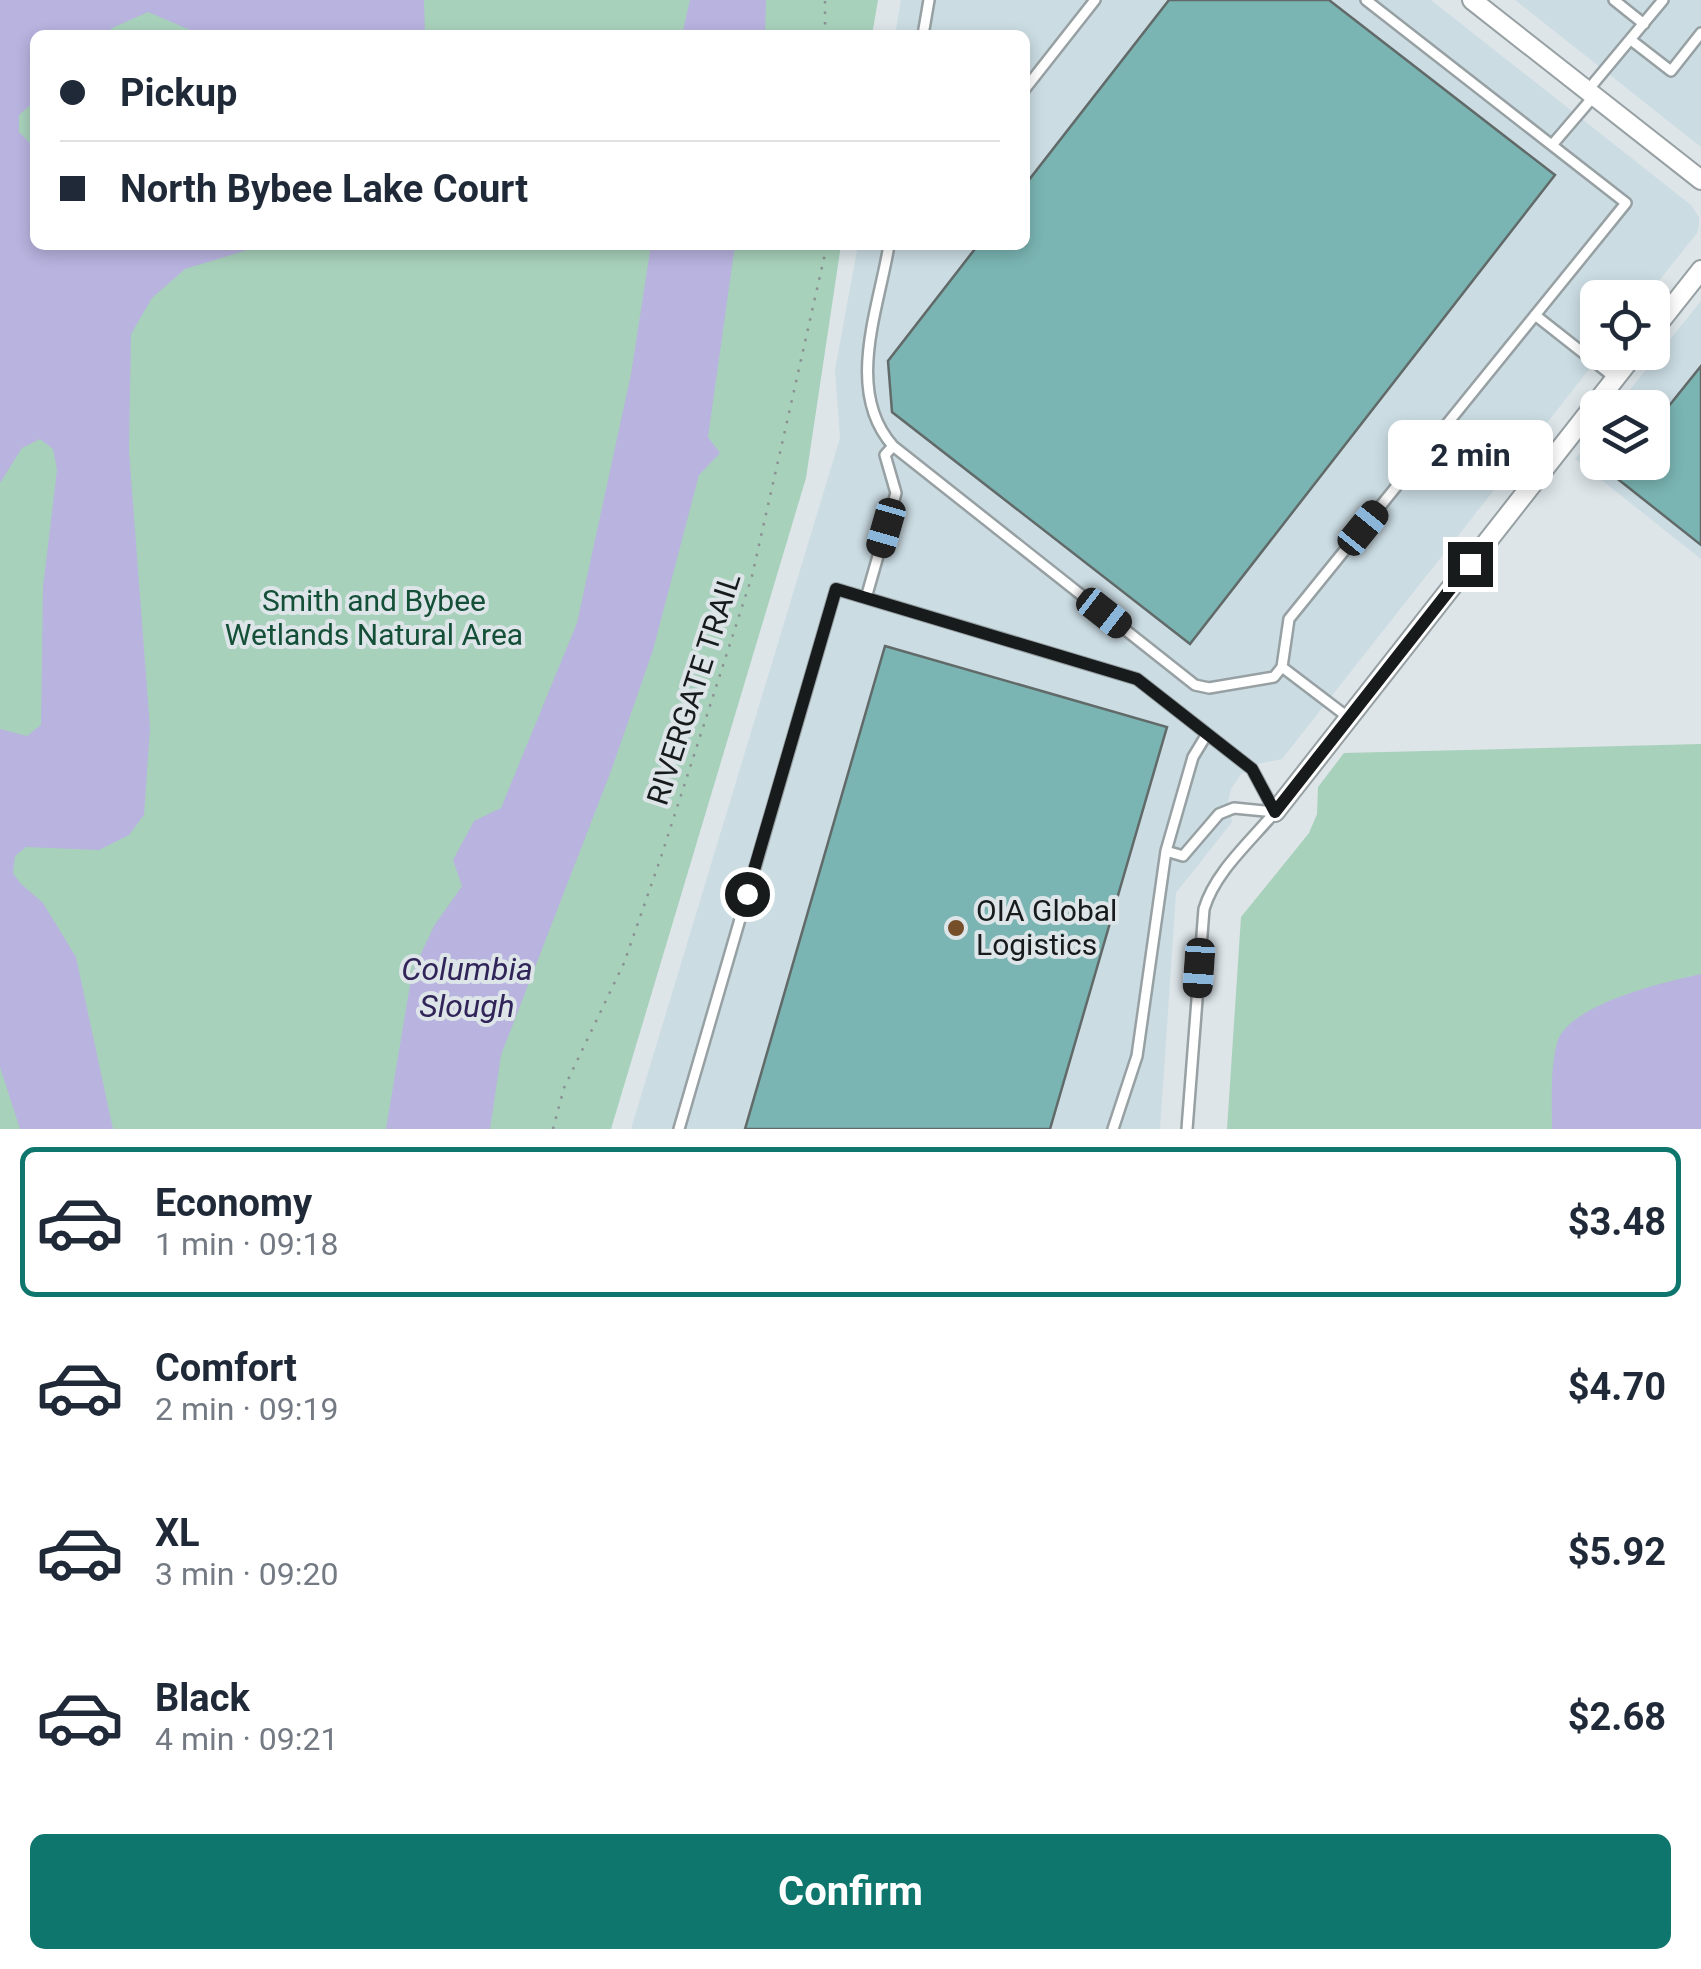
<!DOCTYPE html>
<html lang="en">
<head>
<meta charset="utf-8">
<style>
	:root { --surface:#fff; --page:#f6f6f7; --text:#1f2937; --muted:#747a83; --line:#e0e1e3; --accent:#0f766e }
	body { margin:0; font-family:Roboto,sans-serif; background:var(--page); color:var(--text); height:100vh; display:flex; flex-direction:column; font-size:38px; white-space:nowrap }
	* { box-sizing:border-box; margin:0 }
	p { font-size:32px; color:var(--muted) }
	.icon { flex:none; width:55px; height:55px; fill:none; stroke:currentColor; stroke-width:2; stroke-linecap:round; stroke-linejoin:round }
	.map { position:relative; height:1129px; overflow:hidden }
	.side { display:flex; flex-direction:column; background:var(--surface); flex:1 }
	.side>* { flex:none }
	.hud { position:absolute; left:30px; top:30px; width:1000px; height:220px; border-radius:15px; box-shadow:0 5px 15px #0003; display:grid; align-content:center; height:220px; padding:0 30px; background:var(--surface) }
	.tools { position:absolute; left:1580px; top:280px; display:grid; gap:20px }
	.tools a { display:grid; place-items:center; width:90px; height:90px; border-radius:15px; background:var(--surface); box-shadow:0 5px 15px #0003; font-size:50px }
	.end { position:absolute; width:45px; height:45px; margin:-22px; border:12px solid #171b1c; background:#fff; box-shadow:0 0 0 5px #fff }
	.from { border-radius:50% }
	.bubble { position:absolute; height:70px; border-radius:15px; background:var(--surface); box-shadow:0 5px 15px #0003; font-size:32px; font-weight:700; line-height:70px; text-align:center }
	.car { position:absolute; width:30px; height:60px; margin:-30px -15px; border-radius:12px; box-shadow:0 0 8px 2px #0007; background:linear-gradient(#222 24%,#8ab4d8 0 40%,#222 0 76%,#8ab4d8 0 86%,#222 0) }
	.hud b { display:flex; align-items:center; gap:35px; height:95px; font-size:38px }
	.hud b+b { border-top:2px solid var(--line) }
	.hud i { width:25px; height:25px; background:var(--text) }
	ul { padding:18px 0 0; list-style:none }
	li { display:flex; align-items:center; gap:30px; height:150px; margin:0 20px 15px; padding:0 10px; border:5px solid transparent; border-radius:15px }
	li div { flex:1 }
	li b { display:block; font-size:38px }
	li em { font-style:normal; font-weight:700 }
	li.selected { border-color:var(--accent) }
	li>.icon { width:90px; height:90px; stroke-width:1.5 }
	.primary-button { display:flex; gap:20px; margin-top:auto; padding:20px 30px }
	.primary-button a { flex:1; height:115px; border-radius:15px; background:var(--accent); color:#fff; font-size:40px; font-weight:700; line-height:115px; text-align:center }
	.map>svg:first-child { display:block }
</style>
</head>
<body>
<div class="map">
<svg width="1701" height="1129" viewBox="0 0 1701 1129">
	<rect width="100%" height="100%" fill="#dde5e9"/>
	<!-- built -->
	<path fill="#cbdce3" d="M901 0H1431L1691 205 1699 217V225L1697 233 1646 297 1598 298V352L1602 353 1282 759 1257 764 1241 774 1231 789 1228 802 1232 822 1176 893 1160 1129H631L840 438 835 370 858 245H1025V35H895Z
		M1515 0H1701V147Z
		M1701 301V559L1575 459 1597 431 1598 462H1652V408L1616 407Z"/>
	<!-- green -->
	<path fill="#a8d1bb" d="M0 0H878L872 35H35V245H841L806 478 611 1129H0Z
		M1701 744V1129H1227L1241 917 1309 833 1317 814 1318 787 1344 753Z"/>
	<!-- water -->
	<path fill="#b8b3df" d="M0 0H424L425 35H202L148 12 112 28 107 35H35V101L19 115V132L35 148V245H264L185 269 152 298 131 334 129 451 150 728 144 815 129 835 99 850 26 847 15 856 13 873 20 883 43 903 76 957 113 1129H20L0 1067V729L27 736 41 725 43 587 57 470 53 449 40 439 22 448 0 483Z
		M690 0H766L765 35H682Z
		M651 245H735L708 437 720 453 699 475 653 650 611 771 501 1055 490 1129H386L412 973 434 926 462 886 453 860 474 821 501 808 577 623 631 374Z
		M1701 974V1129H1552C1552 1102 1550 1069 1557 1043 1568 1004 1665 982 1701 974Z"/>
	<!-- building -->
	<path fill="#7ab5b3" stroke="#616a69" stroke-width="2.5" d="M1169 0H1329L1555 175 1190 644 892 412 888 361 978 245H1025V185Z
		M1701 366V545L1614 476 1625 462H1652V427Z
		M885 646 1167 727 1050 1129H745Z"/>
	<g fill="none" stroke-linecap="round" stroke-linejoin="round">
		<defs>
			<path id="lane" d="M1614 0 1644 24
				M923 35 929 0
				M1631 40 1671 71 1701 33
				M1025 89 1095 0
				M1588 90 1663 0
				M1552 145 1594 96
				M889 245C879 308 844 391 893 446L1195 685 1209 688 1274 677 1282 667 1289 619 1626 203 1366 0
				M1535 315 1615 378
				M866 598 896 493 885 455 893 446
				M1282 667 1349 718
				M1166 851 1183 856 1219 814 1234 808 1275 812
				M679 1129 836 589 1137 679 1252 769 1275 812
				M1113 1129 1137 1056 1166 851 1193 757 1207 734
				M1187 1129 1204 909C1215 872 1250 842 1275 812"/>
			<path id="street" d="M1472 0 1701 180
				M1652 332 1701 270
				M1275 812 1636 352"/>
		</defs>
		<!-- lane casing -->
		<use href="#lane" stroke="#97a0a3" stroke-width="14"/>
		<!-- street casing -->
		<use href="#street" stroke="#97a0a3" stroke-width="22"/>
		<!-- path -->
		<path stroke="#8a9193" stroke-width="2.5" stroke-dasharray="2.5 8" stroke-linecap="butt" d="M825 35V0
			M553 1129 564 1088 624 963 661 857 752 576 827 245"/>
		<!-- lane -->
		<use href="#lane" stroke="#fff" stroke-width="9"/>
		<!-- street -->
		<use href="#street" stroke="#fff" stroke-width="18"/>
	</g>
	<g fill="none" stroke-linecap="round" stroke-linejoin="round">
		<!-- route -->
		<path stroke="#171b1c" stroke-width="12" d="M747 894 836 589 1137 679 1252 769 1275 812 1470 564"/>
	</g>
	<!-- markers -->
	<circle fill="#744f2a" stroke="#dde5e9" stroke-width="4" cx="956" cy="928" r="10"/>
	<g text-anchor="middle" stroke-width="8" stroke-linejoin="round" paint-order="stroke">
		<!-- park labels -->
		<g font-size="30" fill="#144f37" stroke="#dde5e9">
			<text x="374" y="611">Smith and Bybee<tspan x="374" dy="34">Wetlands Natural Area</tspan></text>
		</g>
		<!-- street labels -->
		<g font-size="30" fill="#171b1c" stroke="#dde5e9">
			<text transform="translate(694 689) rotate(-72)" y="10">RIVERGATE TRAIL</text>
		</g>
		<!-- poi labels -->
		<g font-size="30" fill="#171b1c" stroke="#dde5e9" text-anchor="start">
			<text x="976" y="921">OIA Global<tspan x="976" dy="34">Logistics</tspan></text>
		</g>
		<!-- water labels -->
		<g font-size="32" font-style="italic" fill="#302459" stroke="#dde5e9">
			<text x="467" y="980">Columbia<tspan x="467" dy="37">Slough</tspan></text>
		</g>
	</g>
</svg>
<div class="tools">
<a><svg class="icon" aria-label="locate" viewBox="0 0 24 24"><circle cx="12" cy="12" r="6"/><path d="M12 2v4M12 18v4M2 12h4M18 12h4"/></svg></a>
<a><svg class="icon" aria-label="layers" viewBox="0 0 24 24"><path d="M12 4l9 5-9 5-9-5zM3 14l9 5 9-5"/></svg></a>
</div>
<i class="end from" style="left:747px;top:894px"></i>
<i class="end" style="left:1470px;top:564px"></i>
<div class="bubble" style="left:1388px;top:420px;width:165px">2 min</div>
<i class="car" style="left:886px;top:528px;rotate:196deg"></i>
<i class="car" style="left:1363px;top:528px;rotate:39deg"></i>
<i class="car" style="left:1104px;top:613px;rotate:128deg"></i>
<i class="car" style="left:1199px;top:968px;rotate:184deg"></i>
<div class="hud">
<b><i class="from"></i>Pickup</b>
<b><i></i>North Bybee Lake Court</b>
</div>
</div>
<section class="side">
<ul>
<li class="selected"><svg class="icon" aria-label="car" viewBox="0 0 24 24"><path d="M5 17H2v-5l4-1 3-4h7l3 4 3 1v5h-3M9 17h6M6 11h13"/><circle cx="7" cy="17" r="2"/><circle cx="17" cy="17" r="2"/></svg><div><b>Economy</b><p>1 min · 09:18</p></div><em>$3.48</em></li>
<li><svg class="icon" aria-label="car" viewBox="0 0 24 24"><path d="M5 17H2v-5l4-1 3-4h7l3 4 3 1v5h-3M9 17h6M6 11h13"/><circle cx="7" cy="17" r="2"/><circle cx="17" cy="17" r="2"/></svg><div><b>Comfort</b><p>2 min · 09:19</p></div><em>$4.70</em></li>
<li><svg class="icon" aria-label="car" viewBox="0 0 24 24"><path d="M5 17H2v-5l4-1 3-4h7l3 4 3 1v5h-3M9 17h6M6 11h13"/><circle cx="7" cy="17" r="2"/><circle cx="17" cy="17" r="2"/></svg><div><b>XL</b><p>3 min · 09:20</p></div><em>$5.92</em></li>
<li><svg class="icon" aria-label="car" viewBox="0 0 24 24"><path d="M5 17H2v-5l4-1 3-4h7l3 4 3 1v5h-3M9 17h6M6 11h13"/><circle cx="7" cy="17" r="2"/><circle cx="17" cy="17" r="2"/></svg><div><b>Black</b><p>4 min · 09:21</p></div><em>$2.68</em></li>
</ul>
<div class="primary-button"><a>Confirm</a></div>
</section>
</body>
</html>
